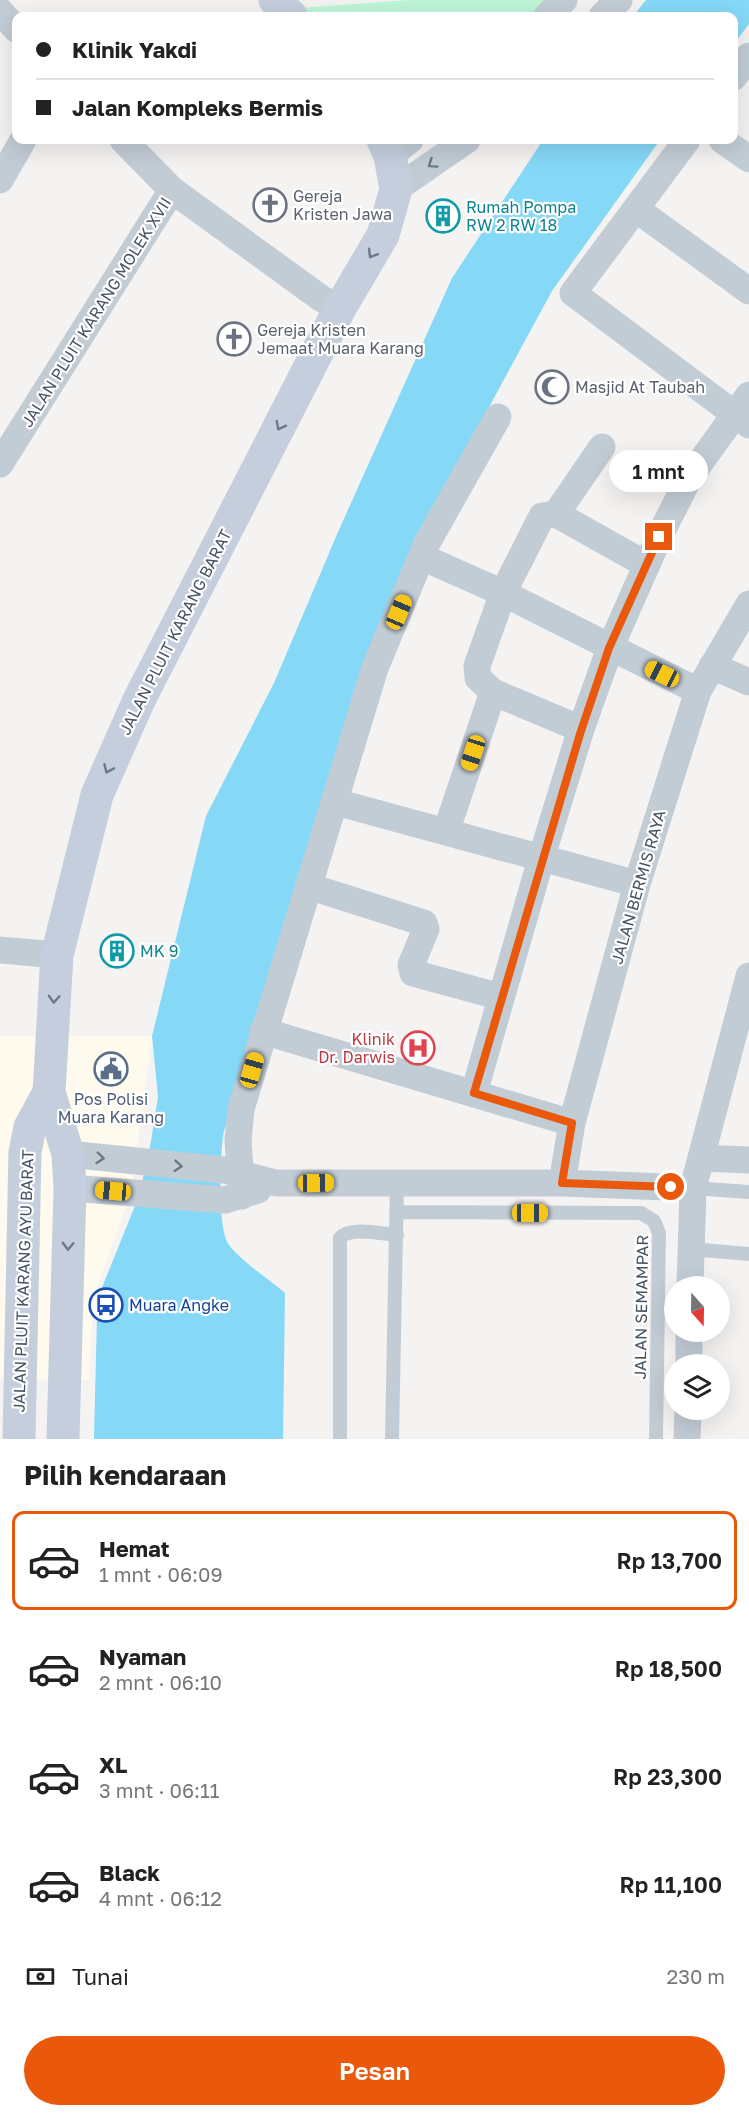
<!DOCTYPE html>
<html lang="id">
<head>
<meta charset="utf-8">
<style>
	:root { --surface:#fff; --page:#f6f6f6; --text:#222; --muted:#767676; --line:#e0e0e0; --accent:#ea580c }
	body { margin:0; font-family:"Golos Text",sans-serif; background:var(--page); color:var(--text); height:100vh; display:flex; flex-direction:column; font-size:22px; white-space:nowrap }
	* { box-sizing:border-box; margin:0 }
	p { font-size:20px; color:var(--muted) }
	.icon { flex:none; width:33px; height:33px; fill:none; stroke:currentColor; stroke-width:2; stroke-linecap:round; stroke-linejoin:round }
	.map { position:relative; height:1439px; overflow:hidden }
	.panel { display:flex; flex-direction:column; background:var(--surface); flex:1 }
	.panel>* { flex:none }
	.hud { position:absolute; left:12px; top:12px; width:726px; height:132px; border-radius:12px; box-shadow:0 6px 24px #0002; display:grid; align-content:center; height:132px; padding:0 24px; background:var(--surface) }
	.needle { width:39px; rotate:160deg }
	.tools { position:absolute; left:664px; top:1276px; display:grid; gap:12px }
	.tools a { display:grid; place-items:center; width:66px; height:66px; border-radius:50%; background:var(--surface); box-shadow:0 6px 24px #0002; font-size:30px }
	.end { position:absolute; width:27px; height:27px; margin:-14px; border:8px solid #ea580c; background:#fff; box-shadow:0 0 0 3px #fff }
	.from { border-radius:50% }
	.bubble { position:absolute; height:42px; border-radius:21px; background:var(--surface); box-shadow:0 6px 24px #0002; font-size:20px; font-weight:600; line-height:42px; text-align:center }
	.car { position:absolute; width:18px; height:36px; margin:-18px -9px; border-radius:8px; box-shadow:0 0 4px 2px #0007; background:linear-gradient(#f5c518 24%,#345 0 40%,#f5c518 0 76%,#345 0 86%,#f5c518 0) }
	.hud b { display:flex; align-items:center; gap:21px; height:57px; font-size:22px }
	.hud b+b { border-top:2px solid var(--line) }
	.hud i { width:15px; height:15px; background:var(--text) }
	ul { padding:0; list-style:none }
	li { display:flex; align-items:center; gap:18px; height:99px; margin:0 12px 9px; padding:0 12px; border:3px solid transparent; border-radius:12px }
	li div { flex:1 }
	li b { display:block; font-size:22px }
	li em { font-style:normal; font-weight:600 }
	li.current { border-color:var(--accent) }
	li>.icon { width:54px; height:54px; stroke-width:1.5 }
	h2 { padding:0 24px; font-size:27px; line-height:72px }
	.pay { display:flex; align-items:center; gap:15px; height:66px; padding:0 24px; font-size:22px }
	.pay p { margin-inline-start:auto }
	.primary-button { display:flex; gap:12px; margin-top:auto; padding:12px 24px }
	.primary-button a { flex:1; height:69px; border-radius:36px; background:var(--accent); color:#fff; font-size:24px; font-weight:600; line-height:69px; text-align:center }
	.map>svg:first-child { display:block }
</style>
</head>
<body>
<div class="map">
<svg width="749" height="1439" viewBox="0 0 749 1439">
	<rect width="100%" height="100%" fill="#f5f3f2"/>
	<!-- commercial -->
	<path fill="#fefaed" d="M0 1036H152L131 1192 93 1299 89 1380 0 1379Z"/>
	<!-- green -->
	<path fill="#bef5d7" d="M408 0H562L542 16H308L299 8Z"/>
	<!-- water -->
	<path fill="#86d8f7" d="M646 0H749V24L734 44V16H633Z
		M543 140H660L552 291 418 538 370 648 224 1131C220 1151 217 1230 229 1245 242 1262 269 1279 285 1293L283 1439H94L97 1316 101 1290 139 1196 151 1141 158 1097 152 1036 206 816 274 683 338 532 452 278Z"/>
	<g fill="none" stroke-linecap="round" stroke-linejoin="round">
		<!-- lane -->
		<path stroke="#c2ccd5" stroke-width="14" d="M693 1188 749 1192
			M396 1212 641 1213 654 1221 659 1233 656 1439
			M691 1249 749 1254
			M340 1439V1238C350 1226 382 1234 397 1235
			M392 1439 397 1182"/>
		<!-- street -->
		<path stroke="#c2ccd5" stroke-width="27" d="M0 11 16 29
			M547 16 564 0
			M602 16 619 0
			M734 77 749 56
			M123 140 172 190 322 299 340 308
			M687 140 573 293 749 425
			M722 140 749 159
			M390 156 410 140
			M0 180 23 140
			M396 189 467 140
			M636 209 749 291
			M0 464 172 190
			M556 514 602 447
			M422 557 503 593 698 691
			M712 666 749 682
			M581 729 610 648 659 537 689 478 749 395
			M336 802 637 884
			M446 832 493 692
			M308 886 424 923 426 929 411 965 413 973 501 997
			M0 950 57 955
			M263 1031 572 1123
			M474 1093 541 859 581 729 493 692 478 678 477 666 503 593 542 516 556 514 647 565
			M68 1154 224 1170 276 1183H562L693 1188
			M701 1158 749 1160
			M562 1183 572 1123 637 884 698 691 749 604
			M70 1188 225 1200 258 1190
			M242 1196 238 1141 241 1109 375 668 427 543 498 417
			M690 1287 693 1188 749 976
			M689 1365V1332
			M687 1439 688 1410"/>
		<!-- secondary -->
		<path stroke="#c4cedd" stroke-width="33" d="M275 0 291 16
			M19 1439 25 1152 30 1127 49 1092
			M63 1439 70 1188 68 1154 49 1092 57 955 97 795 139 700 340 308 383 235 396 189 390 156 383 140"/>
	</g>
	<!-- one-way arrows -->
	<defs><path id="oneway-chevron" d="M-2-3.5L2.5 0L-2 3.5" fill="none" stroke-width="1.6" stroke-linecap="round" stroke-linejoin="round" transform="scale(1.5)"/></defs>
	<g stroke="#6c7885">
		<use href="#oneway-chevron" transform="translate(432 164) rotate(145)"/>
		<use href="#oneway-chevron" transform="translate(100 1158) rotate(6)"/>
		<use href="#oneway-chevron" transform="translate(178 1166) rotate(5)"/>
	</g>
	<g stroke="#6c7988">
		<use href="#oneway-chevron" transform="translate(372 254) rotate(121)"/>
		<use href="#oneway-chevron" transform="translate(280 426) rotate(117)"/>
		<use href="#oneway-chevron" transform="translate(108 769) rotate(114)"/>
		<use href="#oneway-chevron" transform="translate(54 999) rotate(93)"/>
		<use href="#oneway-chevron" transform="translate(68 1246) rotate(92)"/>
	</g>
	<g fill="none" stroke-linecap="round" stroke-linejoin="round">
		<!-- route -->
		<path stroke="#ea580c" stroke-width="8" d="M659 537 609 648 580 734 474 1093 572 1123 562 1183 671 1187"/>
	</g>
	<!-- icons -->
	<defs>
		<symbol id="church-ring" viewBox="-11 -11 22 22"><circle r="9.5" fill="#fff" stroke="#6b7280" stroke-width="1.5"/><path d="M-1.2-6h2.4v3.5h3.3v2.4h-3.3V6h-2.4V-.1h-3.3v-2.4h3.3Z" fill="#6b7280"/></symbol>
		<symbol id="building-ring" viewBox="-11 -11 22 22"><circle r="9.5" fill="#fff" stroke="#0f9aa8" stroke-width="1.5"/><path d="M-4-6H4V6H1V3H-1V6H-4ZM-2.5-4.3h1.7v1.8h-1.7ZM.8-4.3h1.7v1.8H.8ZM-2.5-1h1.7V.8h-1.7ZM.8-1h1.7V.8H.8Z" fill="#0f9aa8"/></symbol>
		<symbol id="mosque-ring" viewBox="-11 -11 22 22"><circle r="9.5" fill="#fff" stroke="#6b7280" stroke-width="1.5"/><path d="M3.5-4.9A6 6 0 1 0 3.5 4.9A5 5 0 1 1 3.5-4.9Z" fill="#6b7280"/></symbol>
		<symbol id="hospital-ring" viewBox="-11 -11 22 22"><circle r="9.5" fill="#fff" stroke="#e0444e" stroke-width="1.5"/><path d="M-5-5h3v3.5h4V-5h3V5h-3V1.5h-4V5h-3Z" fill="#e0444e"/></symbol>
		<symbol id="civic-ring" viewBox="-11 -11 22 22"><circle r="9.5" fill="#fff" stroke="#5c6f8a" stroke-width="1.5"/><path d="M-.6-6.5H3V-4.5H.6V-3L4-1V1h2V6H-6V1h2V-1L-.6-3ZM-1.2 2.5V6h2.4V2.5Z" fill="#5c6f8a"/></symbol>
		<symbol id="bus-ring" viewBox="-11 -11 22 22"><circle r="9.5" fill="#fff" stroke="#1a4fb4" stroke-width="1.5"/><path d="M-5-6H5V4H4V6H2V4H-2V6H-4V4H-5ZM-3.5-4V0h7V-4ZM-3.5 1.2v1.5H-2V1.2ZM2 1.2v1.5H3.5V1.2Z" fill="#1a4fb4"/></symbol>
	</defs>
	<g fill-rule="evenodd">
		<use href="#church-ring" x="251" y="186" width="38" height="38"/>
		<use href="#building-ring" x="424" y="197" width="38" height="38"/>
		<use href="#church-ring" x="215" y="320" width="38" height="38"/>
		<use href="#mosque-ring" x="533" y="368" width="38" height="38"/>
		<use href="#building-ring" x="98" y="932" width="38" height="38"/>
		<use href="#hospital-ring" x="399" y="1029" width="38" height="38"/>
		<use href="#civic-ring" x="92" y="1050" width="38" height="38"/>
		<use href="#bus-ring" x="87" y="1286" width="38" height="38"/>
	</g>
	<g text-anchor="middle" stroke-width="4.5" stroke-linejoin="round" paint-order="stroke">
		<!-- worship labels -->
		<g font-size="16" fill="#5b616d" stroke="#fff" text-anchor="start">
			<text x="293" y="202">Gereja<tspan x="293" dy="18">Kristen Jawa</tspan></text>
			<text x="257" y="336">Gereja Kristen<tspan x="257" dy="18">Jemaat Muara Karang</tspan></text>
			<text x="575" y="393">Masjid At Taubah</text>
		</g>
		<!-- culture labels -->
		<g font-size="16" fill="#0d838f" stroke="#fff" text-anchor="start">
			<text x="466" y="213">Rumah Pompa<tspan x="466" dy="18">RW 2 RW 18</tspan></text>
			<text x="140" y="957">MK 9</text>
		</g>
		<!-- street labels -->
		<g font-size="16" fill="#475463" stroke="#fff">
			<text transform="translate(96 312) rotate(-58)" y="6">JALAN PLUIT KARANG MOLEK XVII</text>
			<text transform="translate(175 632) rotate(-63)" y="6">JALAN PLUIT KARANG BARAT</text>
			<text transform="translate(638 887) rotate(-74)" y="6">JALAN BERMIS RAYA</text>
			<text transform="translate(23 1281) rotate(-88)" y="6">JALAN PLUIT KARANG AYU BARAT</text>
			<text transform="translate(641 1307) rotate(-89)" y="6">JALAN SEMAMPAR</text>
		</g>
		<!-- health labels -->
		<g font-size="16" fill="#be3a42" stroke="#fff" text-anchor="end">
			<text x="395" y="1045">Klinik<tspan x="395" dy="18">Dr. Darwis</tspan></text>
		</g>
		<!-- service labels -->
		<g font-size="16" fill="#4e5e75" stroke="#fff">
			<text x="111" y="1105">Pos Polisi<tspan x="111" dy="18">Muara Karang</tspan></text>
		</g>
		<!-- transit labels -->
		<g font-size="16" fill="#164399" stroke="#fff" text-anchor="start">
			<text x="129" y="1311">Muara Angke</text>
		</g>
	</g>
</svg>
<div class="tools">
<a><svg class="needle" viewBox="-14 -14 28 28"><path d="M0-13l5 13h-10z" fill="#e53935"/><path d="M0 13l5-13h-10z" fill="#767676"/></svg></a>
<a><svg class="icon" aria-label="layers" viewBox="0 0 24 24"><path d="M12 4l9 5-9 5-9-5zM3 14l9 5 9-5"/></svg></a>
</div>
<i class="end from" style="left:671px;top:1187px"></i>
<i class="end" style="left:659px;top:537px"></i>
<div class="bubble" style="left:609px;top:450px;width:99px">1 mnt</div>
<i class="car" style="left:399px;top:612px;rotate:23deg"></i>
<i class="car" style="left:662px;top:674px;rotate:296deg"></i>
<i class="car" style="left:473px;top:753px;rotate:198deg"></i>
<i class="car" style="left:252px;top:1070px;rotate:16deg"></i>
<i class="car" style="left:316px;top:1183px;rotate:89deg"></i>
<i class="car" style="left:113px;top:1191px;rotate:275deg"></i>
<i class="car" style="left:530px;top:1213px;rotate:90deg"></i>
<div class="hud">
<b><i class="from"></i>Klinik Yakdi</b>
<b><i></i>Jalan Kompleks Bermis</b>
</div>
</div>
<section class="panel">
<h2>Pilih kendaraan</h2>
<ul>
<li class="current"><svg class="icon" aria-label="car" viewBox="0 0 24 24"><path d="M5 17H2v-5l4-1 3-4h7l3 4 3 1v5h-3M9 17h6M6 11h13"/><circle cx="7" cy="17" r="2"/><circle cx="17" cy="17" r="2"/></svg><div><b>Hemat</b><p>1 mnt · 06:09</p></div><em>Rp 13,700</em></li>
<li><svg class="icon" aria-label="car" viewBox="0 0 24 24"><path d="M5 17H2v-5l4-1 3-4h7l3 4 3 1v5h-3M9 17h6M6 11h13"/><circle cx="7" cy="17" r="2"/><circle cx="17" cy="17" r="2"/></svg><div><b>Nyaman</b><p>2 mnt · 06:10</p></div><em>Rp 18,500</em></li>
<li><svg class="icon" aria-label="car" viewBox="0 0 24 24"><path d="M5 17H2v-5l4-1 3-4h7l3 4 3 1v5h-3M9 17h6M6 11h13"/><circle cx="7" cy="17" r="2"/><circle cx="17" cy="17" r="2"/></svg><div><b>XL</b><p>3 mnt · 06:11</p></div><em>Rp 23,300</em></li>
<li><svg class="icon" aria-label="car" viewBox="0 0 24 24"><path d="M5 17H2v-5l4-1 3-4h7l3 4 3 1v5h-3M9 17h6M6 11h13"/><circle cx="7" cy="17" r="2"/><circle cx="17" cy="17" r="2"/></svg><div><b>Black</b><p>4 mnt · 06:12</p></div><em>Rp 11,100</em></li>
</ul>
<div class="pay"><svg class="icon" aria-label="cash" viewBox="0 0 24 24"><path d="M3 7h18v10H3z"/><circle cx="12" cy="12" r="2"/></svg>Tunai<p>230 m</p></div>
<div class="primary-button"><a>Pesan</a></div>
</section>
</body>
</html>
